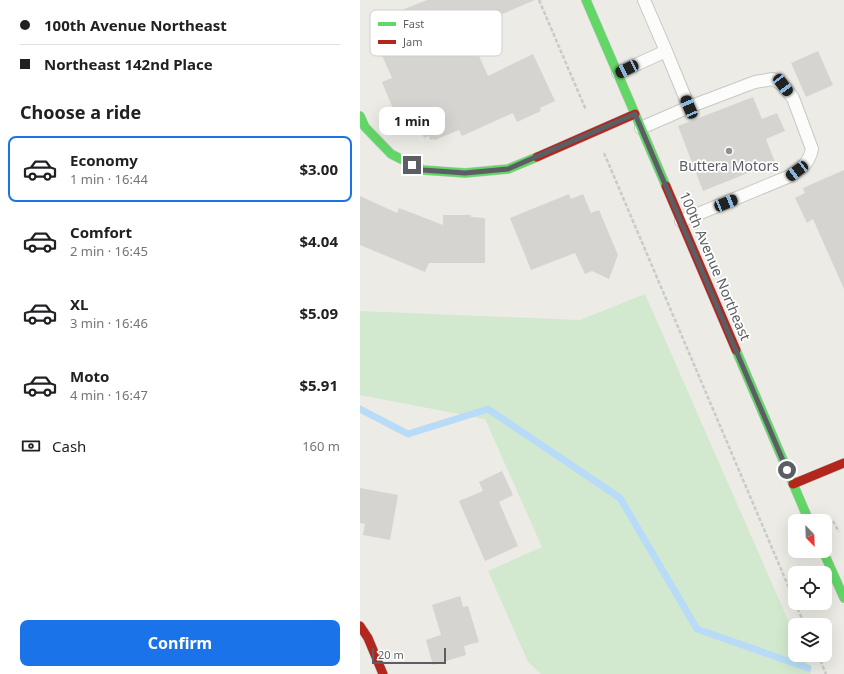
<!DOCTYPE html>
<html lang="en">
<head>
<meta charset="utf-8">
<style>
	:root { --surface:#fff; --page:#f6f6f6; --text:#202124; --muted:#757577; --line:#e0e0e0; --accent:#1a73e8 }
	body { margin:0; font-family:"Noto Sans",sans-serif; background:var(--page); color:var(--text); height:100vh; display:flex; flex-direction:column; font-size:15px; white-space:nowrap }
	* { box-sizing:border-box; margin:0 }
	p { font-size:13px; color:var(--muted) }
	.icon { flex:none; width:22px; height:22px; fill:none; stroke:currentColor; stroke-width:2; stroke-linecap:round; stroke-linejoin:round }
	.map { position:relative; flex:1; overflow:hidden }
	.side { display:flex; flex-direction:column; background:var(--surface); width:360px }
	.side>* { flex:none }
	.hud { display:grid; align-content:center; height:88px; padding:0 20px; background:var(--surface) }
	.needle { width:26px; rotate:157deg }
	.controls { position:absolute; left:428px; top:514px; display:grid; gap:8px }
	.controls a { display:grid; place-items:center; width:44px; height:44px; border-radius:8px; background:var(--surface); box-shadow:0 4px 16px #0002; font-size:20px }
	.scale { position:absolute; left:12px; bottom:10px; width:74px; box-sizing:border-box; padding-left:4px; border:2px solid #5b5f64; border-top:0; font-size:11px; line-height:14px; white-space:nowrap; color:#5b5f64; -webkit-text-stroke:3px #fff; paint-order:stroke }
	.end { position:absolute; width:18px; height:18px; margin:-9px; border:5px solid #5b5f64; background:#fff; box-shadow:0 0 0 2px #fff }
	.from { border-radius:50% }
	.bubble { position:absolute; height:28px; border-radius:8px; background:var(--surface); box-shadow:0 4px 16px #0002; font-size:13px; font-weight:700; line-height:28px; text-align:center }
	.car { position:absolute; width:12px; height:24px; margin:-12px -6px; border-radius:5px; box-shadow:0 0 3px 1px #0007; background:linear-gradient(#222 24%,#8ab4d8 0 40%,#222 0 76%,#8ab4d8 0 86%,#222 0) }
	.hud b { display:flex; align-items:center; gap:14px; height:38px; font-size:15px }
	.hud b+b { border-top:1px solid var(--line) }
	.hud i { width:10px; height:10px; background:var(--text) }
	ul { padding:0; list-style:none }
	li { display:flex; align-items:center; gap:12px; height:66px; margin:0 8px 6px; padding:0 12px; border:2px solid transparent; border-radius:8px }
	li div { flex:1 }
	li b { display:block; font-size:15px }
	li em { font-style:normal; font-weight:700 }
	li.current { border-color:var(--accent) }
	li>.icon { width:36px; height:36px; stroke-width:1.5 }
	h2 { padding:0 20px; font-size:18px; line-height:48px }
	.pay { display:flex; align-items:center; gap:10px; height:44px; padding:0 20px; font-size:15px }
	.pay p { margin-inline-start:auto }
	.action { display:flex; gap:8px; margin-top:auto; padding:8px 20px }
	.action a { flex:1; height:46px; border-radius:8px; background:var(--accent); color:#fff; font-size:16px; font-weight:700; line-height:46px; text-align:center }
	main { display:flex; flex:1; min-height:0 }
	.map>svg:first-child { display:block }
</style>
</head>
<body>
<main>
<section class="side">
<div class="hud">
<b><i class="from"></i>100th Avenue Northeast</b>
<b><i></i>Northeast 142nd Place</b>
</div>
<h2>Choose a ride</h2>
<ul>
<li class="current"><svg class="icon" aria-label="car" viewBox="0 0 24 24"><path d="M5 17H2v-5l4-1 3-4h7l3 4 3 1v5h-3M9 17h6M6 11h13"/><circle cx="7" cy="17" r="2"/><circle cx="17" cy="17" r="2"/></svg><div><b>Economy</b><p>1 min · 16:44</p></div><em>$3.00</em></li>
<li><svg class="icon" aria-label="car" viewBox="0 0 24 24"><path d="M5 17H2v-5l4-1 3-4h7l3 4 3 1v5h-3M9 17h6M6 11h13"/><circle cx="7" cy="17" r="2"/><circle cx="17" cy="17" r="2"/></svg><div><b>Comfort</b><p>2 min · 16:45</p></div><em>$4.04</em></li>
<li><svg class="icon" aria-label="car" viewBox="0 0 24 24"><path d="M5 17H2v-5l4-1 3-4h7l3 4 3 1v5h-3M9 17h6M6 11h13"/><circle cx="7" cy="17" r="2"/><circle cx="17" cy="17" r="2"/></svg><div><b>XL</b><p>3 min · 16:46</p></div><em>$5.09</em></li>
<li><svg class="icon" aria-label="car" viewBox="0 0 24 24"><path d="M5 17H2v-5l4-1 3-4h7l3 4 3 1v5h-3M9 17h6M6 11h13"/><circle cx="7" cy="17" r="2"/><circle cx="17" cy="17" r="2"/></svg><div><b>Moto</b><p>4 min · 16:47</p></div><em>$5.91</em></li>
</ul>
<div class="pay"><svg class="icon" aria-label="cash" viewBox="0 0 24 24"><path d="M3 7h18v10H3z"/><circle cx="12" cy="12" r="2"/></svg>Cash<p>160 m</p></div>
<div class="action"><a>Confirm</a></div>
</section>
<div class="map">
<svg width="484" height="674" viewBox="0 0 484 674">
	<rect width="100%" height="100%" fill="#ecebe5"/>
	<!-- green -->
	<path fill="#d2e9cf" d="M285 294 435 636V655H443L451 672 450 674H181L168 662 128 571 182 547 125 419 0 395V311L220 320Z"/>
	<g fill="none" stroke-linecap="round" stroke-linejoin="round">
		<!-- stream -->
		<path stroke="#b8dcf7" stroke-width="7" d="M0 409 48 434 128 409 260 498 337 629 448 668"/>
	</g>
	<!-- building -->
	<path fill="#d5d4d0" d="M67 0H175L107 29 128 76 173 54 195 101 180 108 181 111 157 122 153 113 102 136 99 130 75 140 74 139 70 140 69 136 64 138 54 116 39 123 22 82 32 78 14 37 42 25 39 16 43 13 42 10Z
		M458 51 473 85 446 97 431 63Z
		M393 97 402 119 417 113 425 131 406 139 415 162 343 191 318 126Z
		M484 170V289L453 219 447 223 435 198 445 193 443 188Z
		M209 194 211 199 223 194 231 213 239 210 258 255 249 279 232 271 225 274 215 253 171 270 150 218Z
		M0 196 37 213 39 208 83 225V215H111V217L125 218V263H69L65 272 0 245Z
		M142 471 153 495 139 502 158 546 125 561 99 501 123 491 119 482Z
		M0 488 38 495 30 540 3 535 5 524 0 523Z
		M100 596 103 607 108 606 119 642 104 646 106 655 73 665 66 640 81 635 72 605Z"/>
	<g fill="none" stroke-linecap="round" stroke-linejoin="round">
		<defs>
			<path id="lane" d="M258 73 306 51 284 0
				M281 128 329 107 306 51
				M321 221 430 176C441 168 449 164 452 149L433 98 423 85 413 79 395 82 329 107"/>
			<path id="fast" d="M226 0 306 186
				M0 116 5 127 31 154 63 170 105 173 148 169 177 157
				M376 350 449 521
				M463 551 484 598"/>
			<path id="jam" d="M177 157 275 114
				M306 186 376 350
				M433 484 484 463
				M0 626 8 638 23 674"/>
		</defs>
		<!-- lane casing -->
		<use href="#lane" stroke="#c8c8c6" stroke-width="14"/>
		<!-- fast casing -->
		<use href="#fast" stroke="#c8c9c7" stroke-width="10"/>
		<!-- jam casing -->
		<use href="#jam" stroke="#c8c9c7" stroke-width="10"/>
		<!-- path -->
		<path stroke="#c8ccc9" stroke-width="2.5" stroke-dasharray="4 2" stroke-linecap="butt" d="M179 0 226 110
			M244 153 435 602
			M473 521 479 532
			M435 603 445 625
			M458 655 466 674"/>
		<!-- lane -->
		<use href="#lane" stroke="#fcfcfb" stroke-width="12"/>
		<!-- fast -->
		<use href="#fast" stroke="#63d668" stroke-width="9"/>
		<!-- jam -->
		<use href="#jam" stroke="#b3261e" stroke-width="9"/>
	</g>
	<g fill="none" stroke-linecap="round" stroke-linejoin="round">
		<!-- route -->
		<path stroke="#5b5f64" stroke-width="5" d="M52 165 63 170 105 173 148 169 275 114 427 470"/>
	</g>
	<!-- markers -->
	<circle fill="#8e9091" stroke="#fff" stroke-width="1.5" cx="369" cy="151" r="4"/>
	<g text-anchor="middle" stroke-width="3.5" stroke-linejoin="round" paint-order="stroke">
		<!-- poi labels -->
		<g font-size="14" fill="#5b5f64" stroke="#fff">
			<text x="369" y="171">Buttera Motors</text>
		</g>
		<!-- street labels -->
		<g font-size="14" fill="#5b5f64" stroke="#fff">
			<text transform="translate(355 266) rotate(67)" y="5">100th Avenue Northeast</text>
		</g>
	</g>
	<!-- legend -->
	<rect x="10" y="10" width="132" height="46" rx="6" fill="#fff" stroke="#cecfd0" stroke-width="1"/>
	<rect x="18" y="22" width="18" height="4" fill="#63d668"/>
	<rect x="18" y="40" width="18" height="4" fill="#b3261e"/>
	<g font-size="11" fill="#5b5f64">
		<text x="43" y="28">Fast</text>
		<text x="43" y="46">Jam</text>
	</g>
</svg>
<div class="controls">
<a><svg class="needle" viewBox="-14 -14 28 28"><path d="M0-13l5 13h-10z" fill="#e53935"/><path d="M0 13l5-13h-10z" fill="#757577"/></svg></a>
<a><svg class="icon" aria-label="locate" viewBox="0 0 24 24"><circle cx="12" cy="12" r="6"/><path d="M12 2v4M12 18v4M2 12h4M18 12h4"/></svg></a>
<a><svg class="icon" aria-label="layers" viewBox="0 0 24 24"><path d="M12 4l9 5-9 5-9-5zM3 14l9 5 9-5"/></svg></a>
</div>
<div class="scale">20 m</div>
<i class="end from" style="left:427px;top:470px"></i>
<i class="end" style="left:52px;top:165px"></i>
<div class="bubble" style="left:19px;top:107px;width:66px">1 min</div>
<i class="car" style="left:267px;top:69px;rotate:244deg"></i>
<i class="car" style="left:423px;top:85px;rotate:143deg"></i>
<i class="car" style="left:329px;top:107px;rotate:337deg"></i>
<i class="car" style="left:437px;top:171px;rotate:233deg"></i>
<i class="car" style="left:366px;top:203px;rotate:68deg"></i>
</div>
</main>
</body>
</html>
